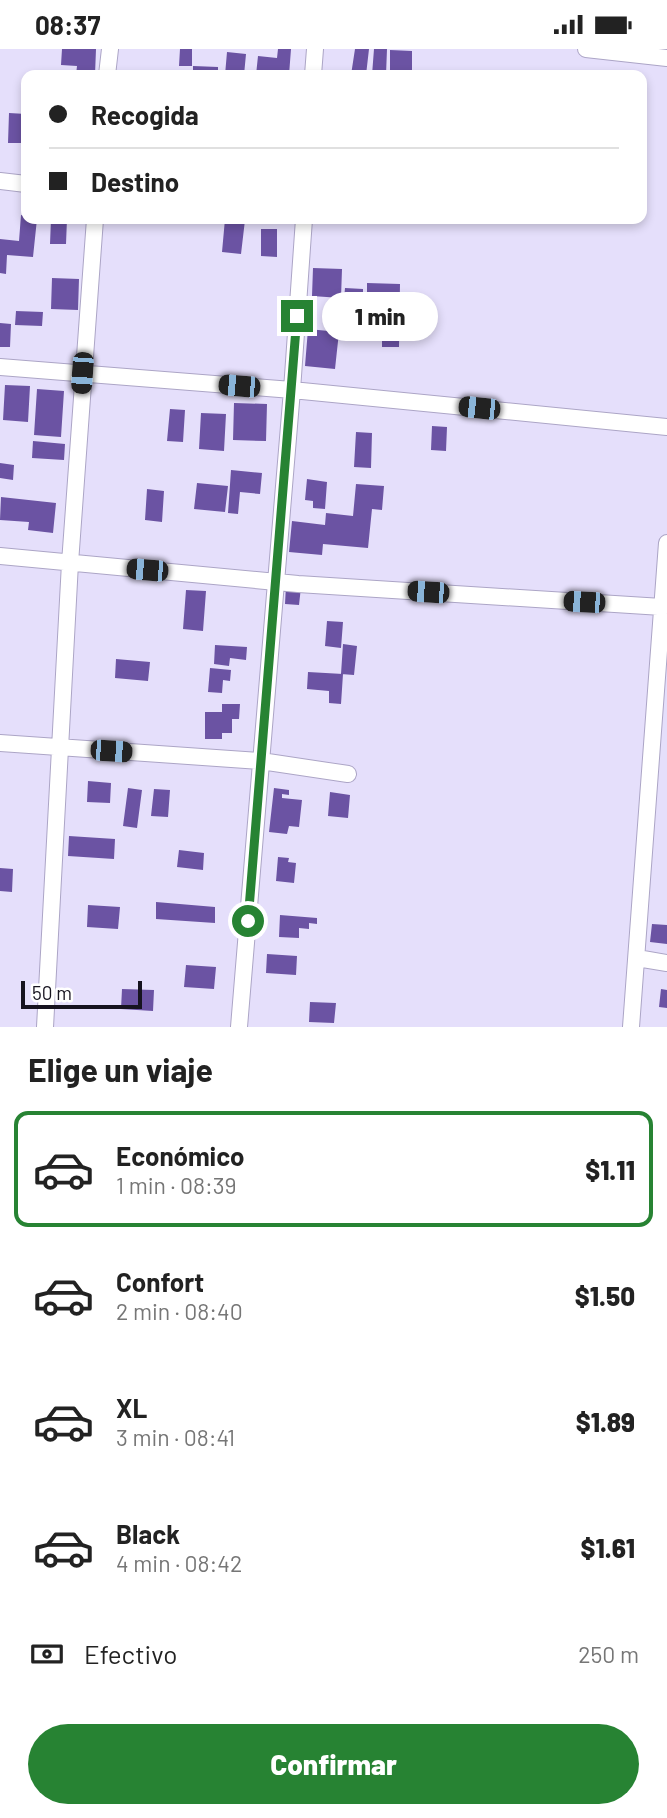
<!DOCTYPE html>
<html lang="es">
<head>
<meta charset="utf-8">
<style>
	:root { --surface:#fff; --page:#f2f2f2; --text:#222; --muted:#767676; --line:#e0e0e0; --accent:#278333 }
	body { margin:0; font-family:Barlow,sans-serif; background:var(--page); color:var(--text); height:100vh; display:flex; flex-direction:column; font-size:26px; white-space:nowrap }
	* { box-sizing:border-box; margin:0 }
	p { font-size:23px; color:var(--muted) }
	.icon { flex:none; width:38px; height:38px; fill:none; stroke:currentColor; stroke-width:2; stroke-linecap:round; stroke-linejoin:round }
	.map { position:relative; height:978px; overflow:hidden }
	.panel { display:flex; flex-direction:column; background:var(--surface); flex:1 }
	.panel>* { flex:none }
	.banner { position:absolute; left:21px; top:21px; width:626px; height:154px; border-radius:14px; box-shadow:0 4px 10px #0003; display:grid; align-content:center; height:154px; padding:0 28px; background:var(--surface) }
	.scale { position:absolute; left:21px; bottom:18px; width:121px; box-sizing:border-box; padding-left:7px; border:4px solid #16131f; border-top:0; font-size:19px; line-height:24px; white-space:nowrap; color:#16131f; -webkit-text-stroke:5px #fff; paint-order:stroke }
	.end { position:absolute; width:32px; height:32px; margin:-16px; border:9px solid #278333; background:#fff; box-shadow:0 0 0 4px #fff }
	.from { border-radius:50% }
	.bubble { position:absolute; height:49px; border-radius:24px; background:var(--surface); box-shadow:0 4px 10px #0003; font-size:23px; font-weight:800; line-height:49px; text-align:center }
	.car { position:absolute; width:21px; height:42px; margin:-21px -10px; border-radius:9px; box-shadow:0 0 5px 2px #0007; background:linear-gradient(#222 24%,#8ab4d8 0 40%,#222 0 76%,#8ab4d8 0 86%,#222 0) }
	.banner b { display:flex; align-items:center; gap:24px; height:66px; font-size:26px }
	.banner b+b { border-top:2px solid var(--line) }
	.banner i { width:18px; height:18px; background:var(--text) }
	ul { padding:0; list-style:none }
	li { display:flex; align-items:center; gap:21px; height:116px; margin:0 14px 10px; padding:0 14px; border:4px solid transparent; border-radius:14px }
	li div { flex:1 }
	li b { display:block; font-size:26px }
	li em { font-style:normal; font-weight:800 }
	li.on { border-color:var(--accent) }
	li>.icon { width:63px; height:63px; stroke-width:1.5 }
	h2 { padding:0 28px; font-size:32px; line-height:84px }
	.pay { display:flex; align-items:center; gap:18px; height:77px; padding:0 28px; font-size:26px }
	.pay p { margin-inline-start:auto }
	.cta { display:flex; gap:14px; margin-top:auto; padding:14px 28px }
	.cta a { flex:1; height:80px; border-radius:42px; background:var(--accent); color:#fff; font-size:28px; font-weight:800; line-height:80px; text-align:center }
	.status { display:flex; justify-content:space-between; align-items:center; height:49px; padding:0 35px; background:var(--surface); direction:ltr }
	.status svg { height:19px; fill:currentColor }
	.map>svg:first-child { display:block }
</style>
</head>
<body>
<div class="status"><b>08:37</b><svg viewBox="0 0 49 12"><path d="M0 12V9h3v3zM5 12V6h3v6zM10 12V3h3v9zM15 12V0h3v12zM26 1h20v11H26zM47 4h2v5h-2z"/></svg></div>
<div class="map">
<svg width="667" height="978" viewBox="0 0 667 978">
	<rect width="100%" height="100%" fill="#e5dffb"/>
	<!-- building -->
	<path fill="#6b53a3" d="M62 0H96L95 26H76L77 17 61 16Z
		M180 0H192V17H179Z
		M278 0H291L289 26H256L258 7 277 9Z
		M355 0H369L366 26H351Z
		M374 0H387L386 26H372Z
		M390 1 412 2V26H390Z
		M227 3 246 5 244 26H225Z
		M193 17 218 18V26H193Z
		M9 64 26 65V100H24V94H8Z
		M21 166 26 167V170H37L33 208 7 206 6 225 0 224V190L19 192Z
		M51 170H67L66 195H50Z
		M225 170 245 171 241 205 222 203Z
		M261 180H277V208L261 207Z
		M313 219 342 220 341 249 312 247Z
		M52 229 79 230 78 261 51 260Z
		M367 234 400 235 399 298H382V265H367Z
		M345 239 363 240V251L344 250Z
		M16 262 43 263 42 277 15 276Z
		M0 274 11 275 10 298H0Z
		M308 280 339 283 335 320 305 317Z
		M5 336 30 337 28 373 3 371Z
		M37 340 64 342 61 388 34 386Z
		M234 354 267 355 266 392 233 391Z
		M170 360 185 361 183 393 167 392Z
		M201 364 226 365 224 402 199 400Z
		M432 377 447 378 446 402 431 401Z
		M356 383 372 384 371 419 354 418Z
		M33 392 65 395 64 411 32 409Z
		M0 414 14 416 13 431 0 429Z
		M231 421 262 424 260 445 240 443 238 465 228 464Z
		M307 430 327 433 325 460 313 459V452L305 451Z
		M197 434 228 437 225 463 194 460Z
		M356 435 384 437 382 461 372 460 368 499 323 495 322 506 289 503 292 472 325 476 326 464 353 467Z
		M147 440 164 442 162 473 145 471Z
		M1 448 56 454 53 484 28 481 29 473 0 471Z
		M286 536 301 538 299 556 285 555Z
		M186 541 206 542 203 582 183 580Z
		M327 572 343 573 341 599 325 597Z
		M343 595 357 597 354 626 341 625Z
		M215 596 247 598 246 611 230 609 229 617 214 615Z
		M116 610 150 613 148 632 115 629Z
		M210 619 231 621 230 632 223 631 222 644 208 643Z
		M308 623 343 625 341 655 329 654V642L307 640Z
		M222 655H240L239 670H232V684H222V690H205V663H222Z
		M88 732 111 734 110 754 87 753Z
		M128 739 142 741 137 779 123 777Z
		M274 739 289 741V746L282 745V749L302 751 299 778 289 777 287 785 269 783Z
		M154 740 170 741 168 768 151 767Z
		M330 743 350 746 348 769 328 767Z
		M69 787 115 790 114 810 68 807Z
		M179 801 204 804 203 821 177 818Z
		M278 808 289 809 288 813 296 814 294 834 276 832Z
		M0 819 13 820 12 843 0 842Z
		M156 853 215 858V874L156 870Z
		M88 856 120 858 118 880 87 878Z
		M280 866 317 869V875L309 874V880L299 879V889L279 888Z
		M652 875 667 876V895L650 893Z
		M267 905 297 907 296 926 266 924Z
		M186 916 216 918 214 940 184 938Z
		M122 940 154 941 153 962 121 960Z
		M661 940 667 941V959L659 958Z
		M310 953 336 954 334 974 309 973Z"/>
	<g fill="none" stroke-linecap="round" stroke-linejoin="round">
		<defs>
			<path id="street" d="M586 0 667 9
				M107 26 110 0
				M313 26 315 0
				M0 132 26 135
				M0 318 292 341 667 378
				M0 507 298 535 662 558
				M0 694 261 712 348 725
				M637 909 667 914
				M45 978 70 514 95 170
				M239 978 292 341 304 170
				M631 978 667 494"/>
		</defs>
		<!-- street casing -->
		<use href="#street" stroke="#aca5c6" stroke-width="18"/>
		<!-- street -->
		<use href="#street" stroke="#fff" stroke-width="16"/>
	</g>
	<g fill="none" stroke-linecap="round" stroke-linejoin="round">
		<!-- route -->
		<path stroke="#278333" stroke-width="9" d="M248 872 297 267"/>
	</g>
</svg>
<div class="scale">50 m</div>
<i class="end from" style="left:248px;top:872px"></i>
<i class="end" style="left:297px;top:267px"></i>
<div class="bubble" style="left:322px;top:243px;width:116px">1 min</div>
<i class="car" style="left:82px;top:324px;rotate:184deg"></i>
<i class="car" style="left:239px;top:337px;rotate:275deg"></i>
<i class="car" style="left:479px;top:359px;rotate:276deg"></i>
<i class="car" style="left:147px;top:521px;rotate:275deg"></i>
<i class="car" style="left:428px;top:543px;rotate:274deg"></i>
<i class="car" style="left:584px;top:553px;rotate:273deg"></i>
<i class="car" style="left:111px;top:702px;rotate:94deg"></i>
<div class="banner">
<b><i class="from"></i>Recogida</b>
<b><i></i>Destino</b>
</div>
</div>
<section class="panel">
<h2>Elige un viaje</h2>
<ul>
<li class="on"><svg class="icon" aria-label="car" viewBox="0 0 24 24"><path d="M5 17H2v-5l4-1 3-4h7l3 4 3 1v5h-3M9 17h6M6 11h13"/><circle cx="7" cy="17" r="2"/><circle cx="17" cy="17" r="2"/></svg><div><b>Económico</b><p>1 min · 08:39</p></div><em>$1.11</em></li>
<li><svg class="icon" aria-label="car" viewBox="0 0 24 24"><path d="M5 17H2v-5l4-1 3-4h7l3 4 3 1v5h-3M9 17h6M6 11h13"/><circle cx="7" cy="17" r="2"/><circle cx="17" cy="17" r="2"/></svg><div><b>Confort</b><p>2 min · 08:40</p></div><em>$1.50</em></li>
<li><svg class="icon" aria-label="car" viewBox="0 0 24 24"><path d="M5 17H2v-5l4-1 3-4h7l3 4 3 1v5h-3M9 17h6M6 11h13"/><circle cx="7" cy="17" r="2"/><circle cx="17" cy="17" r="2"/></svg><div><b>XL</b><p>3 min · 08:41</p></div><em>$1.89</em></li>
<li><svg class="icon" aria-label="car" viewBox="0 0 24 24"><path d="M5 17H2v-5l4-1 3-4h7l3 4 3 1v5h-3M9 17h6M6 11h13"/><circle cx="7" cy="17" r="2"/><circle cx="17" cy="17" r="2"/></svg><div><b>Black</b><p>4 min · 08:42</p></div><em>$1.61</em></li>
</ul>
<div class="pay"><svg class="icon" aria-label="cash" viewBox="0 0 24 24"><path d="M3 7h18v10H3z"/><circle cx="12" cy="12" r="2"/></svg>Efectivo<p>250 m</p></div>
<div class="cta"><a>Confirmar</a></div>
</section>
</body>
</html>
